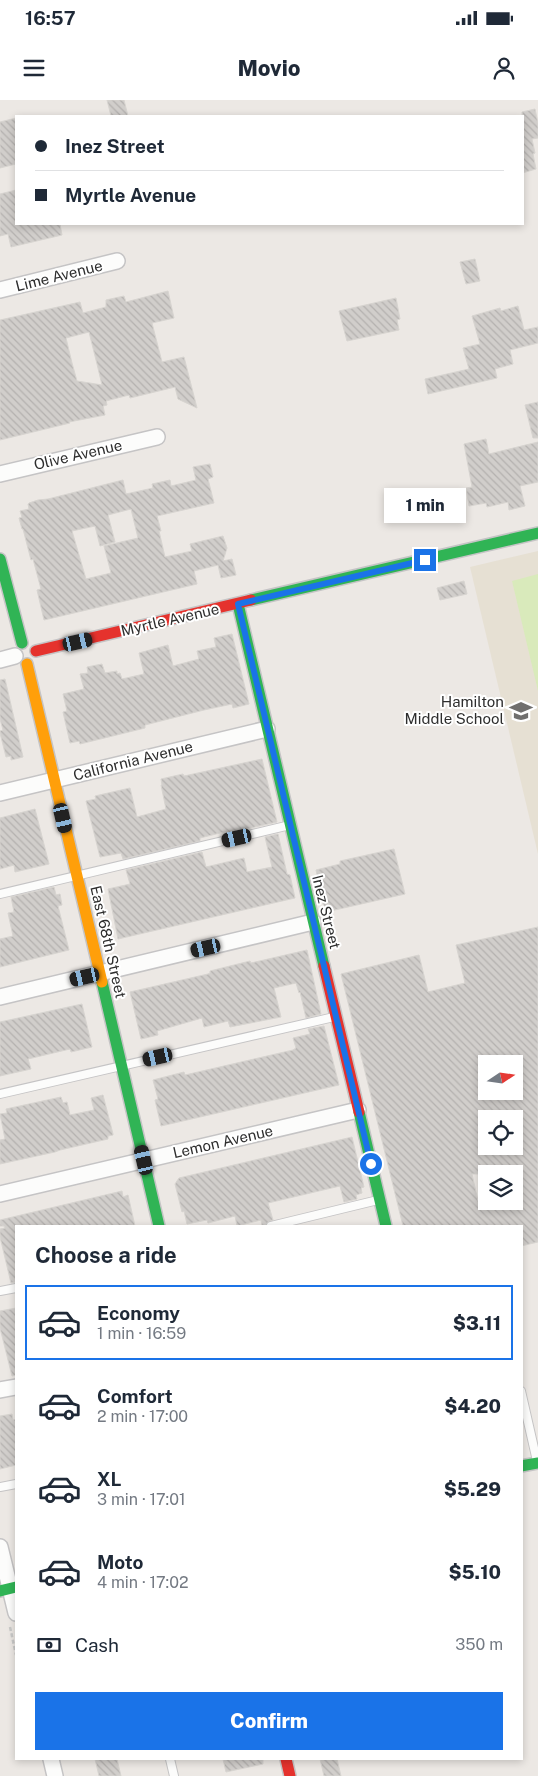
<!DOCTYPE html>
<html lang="en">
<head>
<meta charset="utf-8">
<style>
	:root { --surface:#fff; --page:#f2f2f3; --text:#1f2937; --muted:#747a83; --line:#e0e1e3; --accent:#1a73e8 }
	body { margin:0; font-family:"Public Sans",sans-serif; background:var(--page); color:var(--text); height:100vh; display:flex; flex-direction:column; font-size:19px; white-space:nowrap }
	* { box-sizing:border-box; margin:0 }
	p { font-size:16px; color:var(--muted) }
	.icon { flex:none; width:28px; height:28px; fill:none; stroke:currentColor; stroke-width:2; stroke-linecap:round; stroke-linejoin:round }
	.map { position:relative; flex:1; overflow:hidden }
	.details { position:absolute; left:15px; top:1125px; width:508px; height:535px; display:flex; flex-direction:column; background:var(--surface); border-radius:0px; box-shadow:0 2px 8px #0003 }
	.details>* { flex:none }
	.hud { position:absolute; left:15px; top:15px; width:509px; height:110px; border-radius:0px; box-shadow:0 2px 8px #0003; display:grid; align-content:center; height:110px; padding:0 20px; background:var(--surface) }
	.needle { width:32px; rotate:77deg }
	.buttons { position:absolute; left:478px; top:955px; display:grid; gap:10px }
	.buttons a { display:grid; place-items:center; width:45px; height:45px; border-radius:0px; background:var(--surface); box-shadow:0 2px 8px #0003; font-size:25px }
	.end { position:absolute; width:22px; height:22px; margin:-11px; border:6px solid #1a73e8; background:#fff; box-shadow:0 0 0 2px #fff }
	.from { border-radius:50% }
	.bubble { position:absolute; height:35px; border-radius:0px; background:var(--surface); box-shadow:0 2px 8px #0003; font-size:16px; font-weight:800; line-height:35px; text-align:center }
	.car { position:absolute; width:15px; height:30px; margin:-15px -8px; border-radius:6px; box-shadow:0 0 4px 1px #0007; background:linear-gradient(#222 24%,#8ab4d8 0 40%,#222 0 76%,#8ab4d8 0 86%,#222 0) }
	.hud b { display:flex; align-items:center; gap:18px; height:48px; font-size:19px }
	.hud b+b { border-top:1px solid var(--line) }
	.hud i { width:12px; height:12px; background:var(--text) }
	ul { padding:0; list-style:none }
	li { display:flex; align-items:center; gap:15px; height:75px; margin:0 10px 8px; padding:0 10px; border:2px solid transparent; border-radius:0px }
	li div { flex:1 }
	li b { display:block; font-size:19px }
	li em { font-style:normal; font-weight:800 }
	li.selected { border-color:var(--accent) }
	li>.icon { width:45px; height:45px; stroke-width:1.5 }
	h2 { padding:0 20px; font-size:22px; line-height:60px }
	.pay { display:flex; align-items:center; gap:12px; height:55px; padding:0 20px; font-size:19px }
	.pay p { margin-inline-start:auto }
	.primary-button { display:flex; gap:10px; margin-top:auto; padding:10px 20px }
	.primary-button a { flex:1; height:58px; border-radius:0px; background:var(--accent); color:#fff; font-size:20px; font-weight:800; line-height:58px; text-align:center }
	.status { display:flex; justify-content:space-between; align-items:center; height:35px; padding:0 25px; background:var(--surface); direction:ltr }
	.status svg { height:14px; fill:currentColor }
	header { display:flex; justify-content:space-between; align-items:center; height:65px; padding:0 20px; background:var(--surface); font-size:22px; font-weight:800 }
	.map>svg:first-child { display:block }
</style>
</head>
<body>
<div class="status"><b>16:57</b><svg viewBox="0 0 49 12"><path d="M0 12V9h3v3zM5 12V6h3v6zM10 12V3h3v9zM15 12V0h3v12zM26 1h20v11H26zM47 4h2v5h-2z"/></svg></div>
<header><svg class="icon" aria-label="menu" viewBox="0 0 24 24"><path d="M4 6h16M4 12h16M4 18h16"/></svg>Movio<svg class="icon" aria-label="person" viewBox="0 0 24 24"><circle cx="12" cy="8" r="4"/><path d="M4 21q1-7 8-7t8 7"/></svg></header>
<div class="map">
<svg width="538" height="1676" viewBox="0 0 538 1676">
	<defs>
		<pattern id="building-back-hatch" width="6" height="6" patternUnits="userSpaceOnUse" patternTransform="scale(1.25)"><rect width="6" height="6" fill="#d1cecb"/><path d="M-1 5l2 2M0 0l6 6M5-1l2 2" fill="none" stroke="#b4b1af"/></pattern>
	</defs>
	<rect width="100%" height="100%" fill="#ece8e4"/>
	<!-- education -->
	<path fill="#e6e0d3" d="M538 451V754L470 467Z"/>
	<!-- pitch -->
	<path fill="#d9eabb" d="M538 474V591L512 481Z"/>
	<!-- building -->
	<path fill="url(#building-back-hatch)" stroke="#d7d4d0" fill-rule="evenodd" d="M107 0H124L128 16H111Z
		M535 9 538 23V38L532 39 535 53 533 54 536 69 522 73V12Z
		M16 18V64L0 68V22Z
		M16 90V124H60L62 135 11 147 8 134 0 136V94Z
		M475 159 480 181 466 184 460 162Z
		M168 191 174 218 152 223 162 262 184 257 197 308 178 299 175 287 130 298 129 295 106 301 107 305 103 306 105 315 69 322 70 323 0 340V220L80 202 83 213 106 207V200L124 196 126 202ZM89 232 97 264 102 285 77 281 72 263 66 238Z
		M396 198 400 219 397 220 399 230 347 241 339 211Z
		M518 206 524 230 538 227V243L510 250 513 264 495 269 497 278 428 294 425 279 469 269 463 248 480 244 472 216 500 208 501 211Z
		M538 302V338H533L525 305Z
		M486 339 489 354 538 342V382L520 386 525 406 509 410 508 402 487 407 486 403 469 406 466 388 472 387 464 344Z
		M210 364 213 377 208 379 214 403 157 416 161 431H159L165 457 192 451 190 444 223 436 227 448 223 461 232 459 236 475 221 478 218 465 194 471 197 484 44 520 37 490 41 489 33 459 31 460 23 429H22L19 418 22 417 20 411 29 409 28 404 29 403 38 400 48 399 123 380 126 394 153 388 152 384 170 380 171 386 196 380 193 367ZM131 409 138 438 104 446 111 473 86 479 72 431 95 426 100 446 115 442 108 415Z
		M464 481 467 494 440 500 437 488Z
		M232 534 249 604 233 608 232 604 204 610 145 625V628L80 644 79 641 70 643 63 612 67 611 63 594 84 589 80 574 88 573 87 567 102 564 105 573 117 571V574L120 573 122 579 144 574 139 553 168 545 173 566 199 559 197 551 216 547 214 538Z
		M5 579 23 657 11 660V656L6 657 0 633V631L3 630 0 619V580Z
		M262 659 277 722 229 733 228 731 200 738V741L123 759 121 753 100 757 86 701 96 699 95 696 130 688 137 717 166 709 161 685H162L161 679 183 674 184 676Z
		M35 709 49 764 15 772 14 765 0 769V718Z
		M278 734 287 774 290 775 295 798 118 839 108 789 130 784 126 770 202 752 206 767 244 758 247 772 272 767 265 737Z
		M394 749 405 794 326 812 324 808 316 770 340 764V761Z
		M54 787 56 795 60 794 62 805 58 806 69 850 0 867V839L13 836 8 813 14 812 11 797Z
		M538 827V1142L521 1146V1126H403L341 874 419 855 428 892 465 883 456 845ZM486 964H514V991H486ZM486 1019H514V1046H486ZM472 1074H514V1101H478Z
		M307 850 321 914 306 918 300 892 299 893 296 883 274 888 281 917 230 927 228 921 204 927 202 918 157 931 158 935 141 939 130 892 208 874 210 873V871L250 861 251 863Z
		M82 904 92 947 71 952 70 949 28 959 31 969 0 976V922Z
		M324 926 339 985 161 1026 155 1000 158 999 153 980 184 972 185 975 293 950 296 948 293 938 310 934 308 929Z
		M103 995 113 1034V1035L108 1036V1039L60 1050 55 1052 0 1064V1040L5 1039 0 1014 7 1013 6 1009 61 997 63 1003 67 1002 70 1015 94 1010 91 998Z
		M352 1037 364 1087 361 1088 362 1093 356 1095 357 1099 344 1102 340 1086 268 1103 273 1120 268 1122 266 1126H262L261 1120 237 1126 235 1116 208 1123 207 1120 187 1124 184 1111 182 1112 175 1084 179 1078Z
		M122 1091 123 1097 128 1095 135 1126H16V1182L11 1183 0 1137V1129L5 1128 4 1126H0V1120Z
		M16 1208V1275L12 1276 0 1228V1211Z
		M12 1314 13 1320 16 1319V1365L0 1369V1316Z
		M95 1659H117L121 1676H99Z
		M223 1659H263V1664L226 1672Z
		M320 1659H337L341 1676H324Z"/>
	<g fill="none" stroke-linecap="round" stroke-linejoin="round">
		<defs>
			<path id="lane" d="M0 794 290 725
				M0 994 334 917
				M271 1126 378 1100
				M0 1191 16 1188
				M521 1291 537 1361
				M0 1387 16 1384
				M170 1659 174 1676"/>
			<path id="street" d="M0 190 117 161
				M0 374 157 337
				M0 560 15 556
				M0 693 267 629
				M0 897 313 822
				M0 1094 358 1010
				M0 1290 16 1287
				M0 1447 16 1513
				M51 1659 55 1676"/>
			<path id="fast" d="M0 459 22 543
				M251 500 538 433
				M238 504 324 866
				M102 882 159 1126
				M359 1012 386 1126
				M521 1366 538 1363
				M0 1491 16 1487"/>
			<path id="slow" d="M27 564 102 882"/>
			<path id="jam" d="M36 551 251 500
				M324 866 359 1012
				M286 1659 290 1676"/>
		</defs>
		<!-- lane casing -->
		<use href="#lane" stroke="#c5c4c5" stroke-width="10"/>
		<!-- street casing -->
		<use href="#street" stroke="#c5c4c5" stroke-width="18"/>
		<!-- fast casing -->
		<use href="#fast" stroke="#c5c4c5" stroke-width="14"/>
		<!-- slow casing -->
		<use href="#slow" stroke="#c5c4c5" stroke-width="14"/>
		<!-- jam casing -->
		<use href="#jam" stroke="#c5c4c5" stroke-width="14"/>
		<!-- path -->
		<path stroke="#c9c9c8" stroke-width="2.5" stroke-dasharray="4 2.5" stroke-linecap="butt" d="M10 1527 16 1555"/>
		<!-- lane -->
		<use href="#lane" stroke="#fcfcfb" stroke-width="8"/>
		<!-- street -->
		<use href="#street" stroke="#fcfcfb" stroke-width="15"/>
		<!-- fast -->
		<use href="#fast" stroke="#30b455" stroke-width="11"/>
		<!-- slow -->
		<use href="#slow" stroke="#ff9f0a" stroke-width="11"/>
		<!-- jam -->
		<use href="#jam" stroke="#e5322d" stroke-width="11"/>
	</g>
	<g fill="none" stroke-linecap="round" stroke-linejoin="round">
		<!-- route -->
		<path stroke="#1a73e8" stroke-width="6" d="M371 1064 238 504 425 460"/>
	</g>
	<!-- icons -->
	<defs>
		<symbol id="school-bare" viewBox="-9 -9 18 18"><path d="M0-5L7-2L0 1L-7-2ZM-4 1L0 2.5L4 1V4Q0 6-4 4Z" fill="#706f6e" stroke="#fff" stroke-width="2.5" paint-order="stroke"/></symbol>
	</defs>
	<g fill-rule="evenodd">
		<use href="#school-bare" x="505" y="595" width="32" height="32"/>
	</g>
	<g text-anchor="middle" stroke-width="4" stroke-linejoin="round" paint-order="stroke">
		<!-- street labels -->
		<g font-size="15" fill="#2e2e2e" stroke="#fff">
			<text transform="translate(59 176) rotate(-14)" y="5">Lime Avenue</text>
			<text transform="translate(78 355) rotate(-13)" y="5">Olive Avenue</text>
			<text transform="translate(170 520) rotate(-13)" y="5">Myrtle Avenue</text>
			<text transform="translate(133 661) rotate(-14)" y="5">California Avenue</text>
			<text transform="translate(326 812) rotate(76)" y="5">Inez Street</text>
			<text transform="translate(108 842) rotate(77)" y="5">East 68th Street</text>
			<text transform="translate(223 1042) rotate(-13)" y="5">Lemon Avenue</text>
		</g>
		<!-- poi labels -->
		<g font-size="15" fill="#2e2e2e" stroke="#fff" text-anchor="end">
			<text x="504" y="607">Hamilton<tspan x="504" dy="17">Middle School</tspan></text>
		</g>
	</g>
</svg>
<div class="buttons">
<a><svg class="needle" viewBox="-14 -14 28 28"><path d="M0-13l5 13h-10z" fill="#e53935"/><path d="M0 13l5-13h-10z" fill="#747a83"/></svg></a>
<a><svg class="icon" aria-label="locate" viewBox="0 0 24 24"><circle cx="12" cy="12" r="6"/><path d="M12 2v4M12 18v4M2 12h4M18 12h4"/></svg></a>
<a><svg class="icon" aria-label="layers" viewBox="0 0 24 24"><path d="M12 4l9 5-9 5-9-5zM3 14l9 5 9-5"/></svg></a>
</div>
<i class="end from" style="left:371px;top:1064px"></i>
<i class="end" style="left:425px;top:460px"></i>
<div class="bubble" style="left:384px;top:388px;width:82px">1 min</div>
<i class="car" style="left:78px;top:542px;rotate:77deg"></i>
<i class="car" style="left:63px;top:718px;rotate:167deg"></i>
<i class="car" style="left:237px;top:738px;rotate:257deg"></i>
<i class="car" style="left:206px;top:848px;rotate:257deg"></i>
<i class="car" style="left:85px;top:877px;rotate:257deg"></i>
<i class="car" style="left:158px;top:957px;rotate:257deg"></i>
<i class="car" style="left:144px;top:1060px;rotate:347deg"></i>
<div class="hud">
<b><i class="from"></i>Inez Street</b>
<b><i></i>Myrtle Avenue</b>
</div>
<section class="details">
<h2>Choose a ride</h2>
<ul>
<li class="selected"><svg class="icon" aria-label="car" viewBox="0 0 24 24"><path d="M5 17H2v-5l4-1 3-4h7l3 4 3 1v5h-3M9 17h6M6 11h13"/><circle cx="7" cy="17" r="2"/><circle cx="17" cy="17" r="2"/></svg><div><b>Economy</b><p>1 min · 16:59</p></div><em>$3.11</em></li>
<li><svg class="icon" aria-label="car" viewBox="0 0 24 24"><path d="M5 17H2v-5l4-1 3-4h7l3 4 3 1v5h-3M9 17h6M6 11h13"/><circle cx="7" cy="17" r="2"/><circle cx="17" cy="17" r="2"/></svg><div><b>Comfort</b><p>2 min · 17:00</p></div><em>$4.20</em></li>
<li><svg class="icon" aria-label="car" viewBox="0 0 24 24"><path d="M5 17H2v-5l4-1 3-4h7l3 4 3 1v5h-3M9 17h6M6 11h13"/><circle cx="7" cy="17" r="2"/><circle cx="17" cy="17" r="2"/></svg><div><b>XL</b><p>3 min · 17:01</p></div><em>$5.29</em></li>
<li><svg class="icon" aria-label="car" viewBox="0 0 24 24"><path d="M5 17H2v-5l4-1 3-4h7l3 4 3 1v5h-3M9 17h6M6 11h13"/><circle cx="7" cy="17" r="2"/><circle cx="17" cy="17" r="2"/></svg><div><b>Moto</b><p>4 min · 17:02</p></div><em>$5.10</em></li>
</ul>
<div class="pay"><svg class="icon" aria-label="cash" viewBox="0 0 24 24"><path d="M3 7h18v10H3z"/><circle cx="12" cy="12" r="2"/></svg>Cash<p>350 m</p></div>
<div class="primary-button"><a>Confirm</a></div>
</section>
</div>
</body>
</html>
